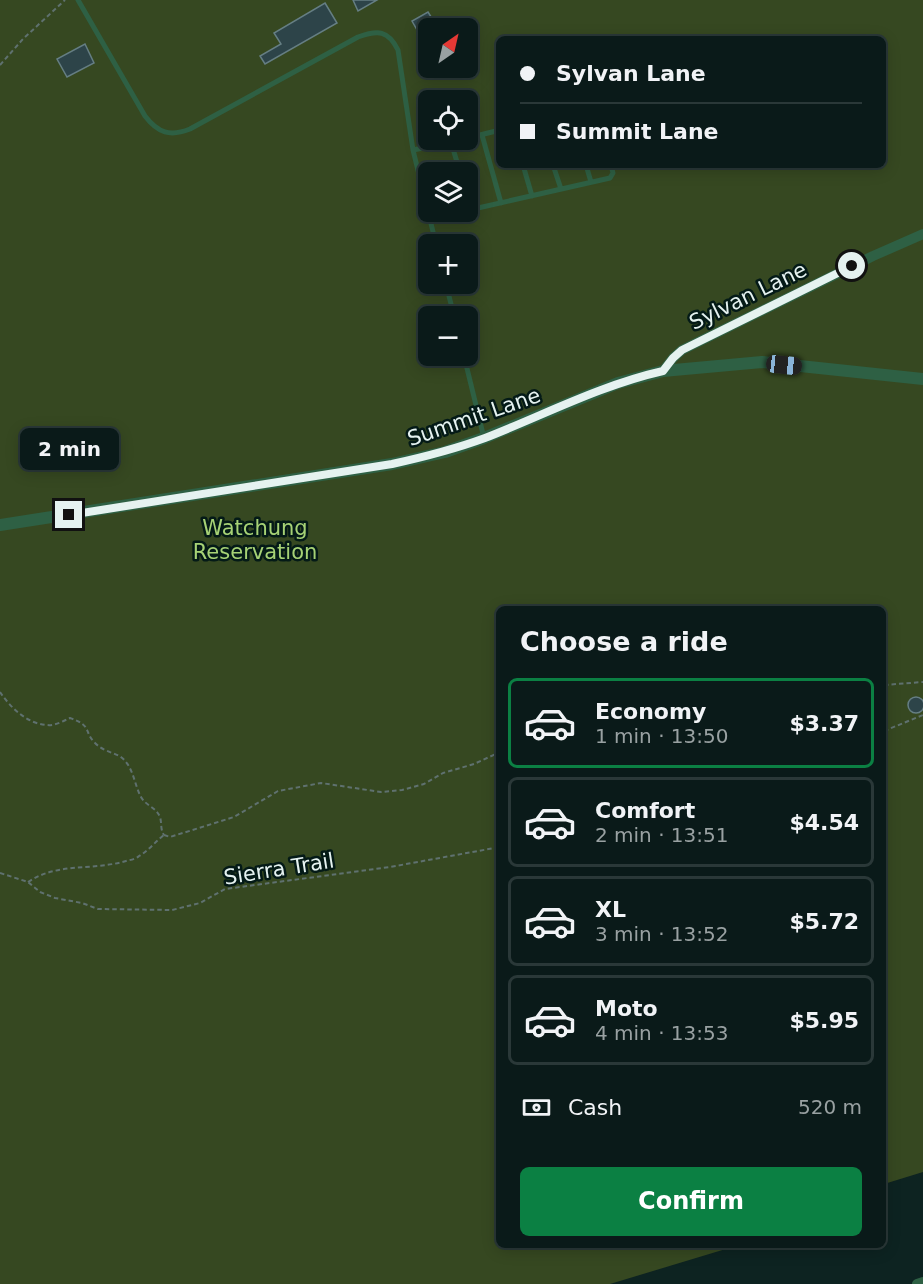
<!DOCTYPE html>
<html lang="en">
<head>
<meta charset="utf-8">
<style>
	:root { --surface:#0a1a19; --page:#132322; --text:#f1f3f6; --muted:#99a1a2; --line:#2a3838; --accent:#0b8043 }
	body { margin:0; font-family:"DejaVu Sans",sans-serif; background:var(--page); color:var(--text); height:100vh; display:flex; flex-direction:column; font-size:22px; white-space:nowrap }
	* { box-sizing:border-box; margin:0 }
	p { font-size:20px; color:var(--muted) }
	.icon { flex:none; width:33px; height:33px; fill:none; stroke:currentColor; stroke-width:2; stroke-linecap:round; stroke-linejoin:round }
	.map { position:relative; flex:1; overflow:hidden }
	.panel { position:absolute; left:496px; top:606px; width:390px; height:642px; display:flex; flex-direction:column; background:var(--surface); border-radius:9px; box-shadow:0 3px 15px #0003,0 0 0 2px var(--line) }
	.panel>* { flex:none }
	.top-card { position:absolute; left:496px; top:36px; width:390px; height:132px; border-radius:9px; box-shadow:0 3px 15px #0003,0 0 0 2px var(--line); display:grid; align-content:center; height:132px; padding:0 24px; background:var(--surface) }
	.needle { width:39px; rotate:34deg }
	.tools { position:absolute; left:418px; top:18px; display:grid; gap:12px }
	.tools a { display:grid; place-items:center; width:60px; height:60px; border-radius:9px; background:var(--surface); box-shadow:0 3px 15px #0003,0 0 0 2px var(--line); font-size:30px }
	.end { position:absolute; width:27px; height:27px; margin:-14px; border:8px solid #e5f2f0; background:#111; box-shadow:0 0 0 3px #111 }
	.from { border-radius:50% }
	.bubble { position:absolute; height:42px; border-radius:9px; background:var(--surface); box-shadow:0 3px 15px #0003,0 0 0 2px var(--line); font-size:20px; font-weight:700; line-height:42px; text-align:center }
	.car { position:absolute; width:18px; height:36px; margin:-18px -9px; border-radius:8px; box-shadow:0 0 4px 2px #0007; background:linear-gradient(#222 24%,#8ab4d8 0 40%,#222 0 76%,#8ab4d8 0 86%,#222 0) }
	.top-card b { display:flex; align-items:center; gap:21px; height:57px; font-size:22px }
	.top-card b+b { border-top:2px solid var(--line) }
	.top-card i { width:15px; height:15px; background:var(--text) }
	ul { padding:0; list-style:none }
	li { display:flex; align-items:center; gap:18px; height:90px; margin:0 12px 9px; padding:0 12px; border:3px solid var(--line); border-radius:9px }
	li div { flex:1 }
	li b { display:block; font-size:22px }
	li em { font-style:normal; font-weight:700 }
	li.current { border-color:var(--accent) }
	li>.icon { width:54px; height:54px; stroke-width:1.5 }
	h2 { padding:0 24px; font-size:27px; line-height:72px }
	.pay { display:flex; align-items:center; gap:15px; height:66px; padding:0 24px; font-size:22px }
	.pay p { margin-inline-start:auto }
	.action { display:flex; gap:12px; margin-top:auto; padding:12px 24px }
	.action a { flex:1; height:69px; border-radius:9px; background:var(--accent); color:#fff; font-size:24px; font-weight:700; line-height:69px; text-align:center }
	.map>svg:first-child { display:block }
</style>
</head>
<body>
<div class="map">
<svg width="923" height="1284" viewBox="0 0 923 1284">
	<rect width="100%" height="100%" fill="#0d2321"/>
	<!-- green -->
	<path fill="#364821" fill-rule="evenodd" d="M0 0H923V1172L884 1184V609H500V1245H739L610 1284H0ZM429 28H468V68H429ZM500 39H884V165H500ZM429 100H468V140H429ZM429 172H468V212H429ZM429 244H468V284H429ZM429 316H468V356H429Z"/>
	<!-- building -->
	<path fill="#2d4449" stroke="#657e83" stroke-width="1.5" d="M353 0H377L358 11Z
		M325 3 337 23 265 64 260 56 281 44 274 33Z
		M428 12 438 28H429V51L412 21Z
		M85 44 94 63 67 77 57 59Z
		M908 705a8 8 0 1 1 16 0a8 8 0 1 1-16 0Z"/>
	<g fill="none" stroke-linecap="round" stroke-linejoin="round">
		<!-- path -->
		<path stroke="#5f716f" stroke-width="2" stroke-dasharray="4.5 3" stroke-linecap="butt" d="M0 65 23 39 65 0
			M884 685 923 682
			M0 692C10 707 27 724 47 725 55 726 63 721 70 718 93 726 83 731 95 743 106 754 119 752 126 762 134 772 135 786 141 797 146 806 156 807 160 817 162 823 160 829 164 835
			M884 731 923 715
			M164 835 170 837 234 817 278 791 321 783 381 792 402 790 424 784 443 773 474 764 500 752
			M0 873 28 882 40 892 55 898 82 903 98 909 172 910 200 903 225 889 390 867 500 847
			M28 882C58 862 92 871 126 861 130 860 136 859 139 856 148 851 155 842 164 835"/>
		<!-- service -->
		<path stroke="#2e6044" stroke-width="5" d="M78 0 145 116C158 133 170 137 190 129L358 37C378 30 388 30 398 50L413 150 436 244
			M482 135 501 203
			M468 138 500 130
			M451 142 460 172
			M413 150 463 140
			M523 165 532 196
			M553 165 561 189
			M586 165 591 182
			M468 203 472 208H478L610 178 613 173 611 165
			M446 284 454 316
			M464 356 484 438"/>
		<!-- minor -->
		<path stroke="#2e6044" stroke-width="10" d="M663 371 673 358 682 350 873 256 923 234
			M917 1284 923 1282"/>
		<!-- tertiary -->
		<path stroke="#2e6044" stroke-width="12" d="M0 525 392 464 445 452 484 438 618 383 663 371 762 362 923 379"/>
	</g>
	<g fill="none" stroke-linecap="round" stroke-linejoin="round">
		<!-- route -->
		<path stroke="#e5f2f0" stroke-width="8" d="M69 515 392 464C424 457 455 449 485 438 544 415 601 385 663 371L673 358 682 350 852 266"/>
	</g>
	<g text-anchor="middle" stroke-width="5" stroke-linejoin="round" paint-order="stroke">
		<!-- street labels -->
		<g font-size="21" fill="#e5f2f0" stroke="#041a17">
			<text transform="translate(748 296) rotate(-26)" y="7">Sylvan Lane</text>
			<text transform="translate(474 417) rotate(-19)" y="7">Summit Lane</text>
			<text transform="translate(279 869) rotate(-9)" y="7">Sierra Trail</text>
		</g>
		<!-- park labels -->
		<g font-size="21" fill="#a6d275" stroke="#041a17">
			<text x="255" y="535">Watchung<tspan x="255" dy="24">Reservation</tspan></text>
		</g>
	</g>
</svg>
<div class="tools">
<a><svg class="needle" viewBox="-14 -14 28 28"><path d="M0-13l5 13h-10z" fill="#e53935"/><path d="M0 13l5-13h-10z" fill="#99a1a2"/></svg></a>
<a><svg class="icon" aria-label="locate" viewBox="0 0 24 24"><circle cx="12" cy="12" r="6"/><path d="M12 2v4M12 18v4M2 12h4M18 12h4"/></svg></a>
<a><svg class="icon" aria-label="layers" viewBox="0 0 24 24"><path d="M12 4l9 5-9 5-9-5zM3 14l9 5 9-5"/></svg></a>
<a>+</a>
<a>−</a>
</div>
<i class="end from" style="left:852px;top:266px"></i>
<i class="end" style="left:69px;top:515px"></i>
<div class="bubble" style="left:20px;top:428px;width:99px">2 min</div>
<i class="car" style="left:784px;top:365px;rotate:96deg"></i>
<div class="top-card">
<b><i class="from"></i>Sylvan Lane</b>
<b><i></i>Summit Lane</b>
</div>
<section class="panel">
<h2>Choose a ride</h2>
<ul>
<li class="current"><svg class="icon" aria-label="car" viewBox="0 0 24 24"><path d="M5 17H2v-5l4-1 3-4h7l3 4 3 1v5h-3M9 17h6M6 11h13"/><circle cx="7" cy="17" r="2"/><circle cx="17" cy="17" r="2"/></svg><div><b>Economy</b><p>1 min · 13:50</p></div><em>$3.37</em></li>
<li><svg class="icon" aria-label="car" viewBox="0 0 24 24"><path d="M5 17H2v-5l4-1 3-4h7l3 4 3 1v5h-3M9 17h6M6 11h13"/><circle cx="7" cy="17" r="2"/><circle cx="17" cy="17" r="2"/></svg><div><b>Comfort</b><p>2 min · 13:51</p></div><em>$4.54</em></li>
<li><svg class="icon" aria-label="car" viewBox="0 0 24 24"><path d="M5 17H2v-5l4-1 3-4h7l3 4 3 1v5h-3M9 17h6M6 11h13"/><circle cx="7" cy="17" r="2"/><circle cx="17" cy="17" r="2"/></svg><div><b>XL</b><p>3 min · 13:52</p></div><em>$5.72</em></li>
<li><svg class="icon" aria-label="car" viewBox="0 0 24 24"><path d="M5 17H2v-5l4-1 3-4h7l3 4 3 1v5h-3M9 17h6M6 11h13"/><circle cx="7" cy="17" r="2"/><circle cx="17" cy="17" r="2"/></svg><div><b>Moto</b><p>4 min · 13:53</p></div><em>$5.95</em></li>
</ul>
<div class="pay"><svg class="icon" aria-label="cash" viewBox="0 0 24 24"><path d="M3 7h18v10H3z"/><circle cx="12" cy="12" r="2"/></svg>Cash<p>520 m</p></div>
<div class="action"><a>Confirm</a></div>
</section>
</div>
</body>
</html>
